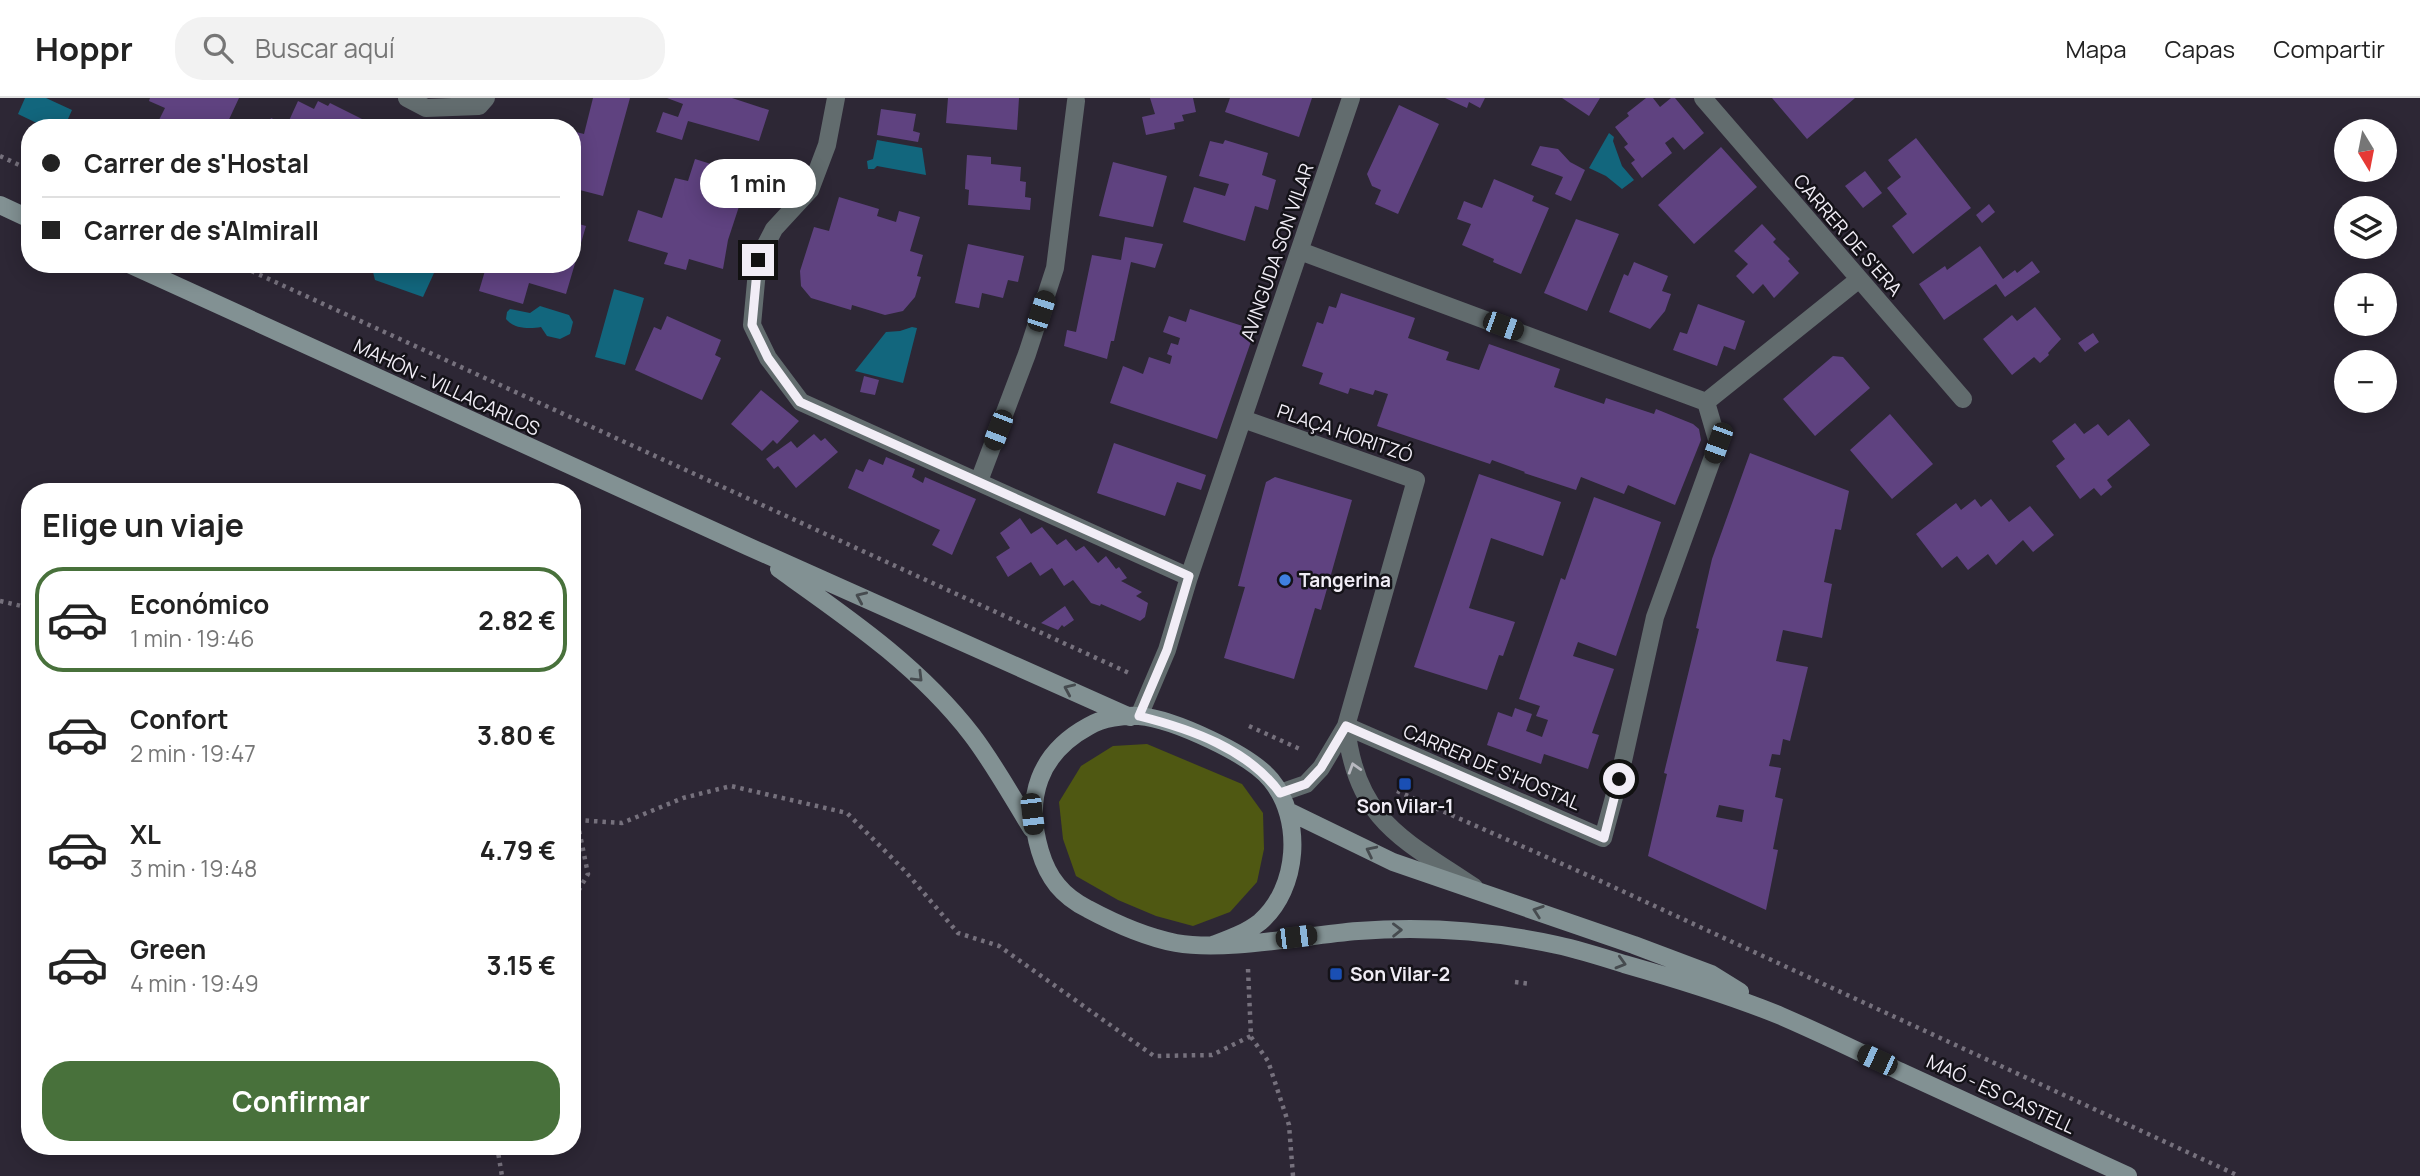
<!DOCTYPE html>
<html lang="es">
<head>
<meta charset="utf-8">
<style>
	:root { --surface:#fff; --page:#f2f2f2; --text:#222; --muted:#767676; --line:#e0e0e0; --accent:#48713b }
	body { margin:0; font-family:Manrope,sans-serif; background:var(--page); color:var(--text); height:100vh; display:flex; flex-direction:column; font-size:26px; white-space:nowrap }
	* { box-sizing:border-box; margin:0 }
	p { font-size:23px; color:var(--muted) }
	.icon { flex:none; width:38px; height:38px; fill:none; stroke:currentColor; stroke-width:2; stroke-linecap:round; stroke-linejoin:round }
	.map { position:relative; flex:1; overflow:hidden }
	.sheet { position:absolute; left:21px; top:385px; width:560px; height:672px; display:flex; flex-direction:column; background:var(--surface); border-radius:28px; box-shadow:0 4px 18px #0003 }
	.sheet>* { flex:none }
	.guide { position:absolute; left:21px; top:21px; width:560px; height:154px; border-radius:28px; box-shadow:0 4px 18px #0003; display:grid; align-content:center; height:154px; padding:0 21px; background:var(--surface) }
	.needle { width:46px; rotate:170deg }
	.controls { position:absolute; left:2334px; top:21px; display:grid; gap:14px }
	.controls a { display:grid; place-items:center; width:63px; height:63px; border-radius:50%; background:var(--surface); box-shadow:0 4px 18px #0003; font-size:35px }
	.end { position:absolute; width:32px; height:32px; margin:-16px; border:9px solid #f1edf6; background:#111; box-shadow:0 0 0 4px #111 }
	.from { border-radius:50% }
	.bubble { position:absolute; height:49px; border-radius:24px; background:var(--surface); box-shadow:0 4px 18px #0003; font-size:23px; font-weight:700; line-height:49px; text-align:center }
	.car { position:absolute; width:21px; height:42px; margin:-21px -10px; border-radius:9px; box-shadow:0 0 5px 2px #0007; background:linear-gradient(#222 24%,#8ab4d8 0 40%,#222 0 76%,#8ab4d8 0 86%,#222 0) }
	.guide b { display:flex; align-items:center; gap:24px; height:66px; font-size:26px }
	.guide b+b { border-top:2px solid var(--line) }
	.guide i { width:18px; height:18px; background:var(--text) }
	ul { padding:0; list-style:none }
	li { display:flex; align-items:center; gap:21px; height:105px; margin:0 14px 10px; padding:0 7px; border:4px solid transparent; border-radius:28px }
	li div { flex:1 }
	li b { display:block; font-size:26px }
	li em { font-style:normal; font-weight:700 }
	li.current { border-color:var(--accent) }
	li>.icon { width:63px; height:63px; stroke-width:1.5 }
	h2 { padding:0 21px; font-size:32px; line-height:84px }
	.action { display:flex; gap:14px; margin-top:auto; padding:14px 21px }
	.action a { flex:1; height:80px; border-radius:28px; background:var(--accent); color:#fff; font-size:28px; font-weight:700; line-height:80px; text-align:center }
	header { display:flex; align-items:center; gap:42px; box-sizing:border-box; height:98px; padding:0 35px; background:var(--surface); border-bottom:2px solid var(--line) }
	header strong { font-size:33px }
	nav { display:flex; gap:38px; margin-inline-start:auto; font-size:24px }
	.search { width:490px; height:63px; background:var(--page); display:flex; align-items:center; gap:18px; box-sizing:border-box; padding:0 24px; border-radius:28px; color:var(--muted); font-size:26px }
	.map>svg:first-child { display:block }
</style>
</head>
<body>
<header>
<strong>Hoppr</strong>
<div class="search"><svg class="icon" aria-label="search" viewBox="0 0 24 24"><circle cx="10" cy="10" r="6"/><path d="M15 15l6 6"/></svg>Buscar aquí</div>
<nav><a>Mapa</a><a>Capas</a><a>Compartir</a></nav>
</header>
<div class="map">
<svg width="2420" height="1078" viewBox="0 0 2420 1078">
	<rect width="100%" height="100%" fill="#2d2735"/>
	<!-- green -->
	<path fill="#4f5812" d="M1147 646 1242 686 1263 715 1264 751 1257 784 1230 814 1193 828 1156 818 1118 802 1076 778 1063 741 1059 704 1081 668 1113 648Z"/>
	<!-- water -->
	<path fill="#12667d" d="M25 0H46L72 12 64 30H47L18 16Z
		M1609 35 1614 39 1613 43 1622 68 1634 82 1622 91 1606 78 1589 70Z
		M877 42 922 50 926 77 877 68 874 71H868L867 63 873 61Z
		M371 166H414L434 175 423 199 375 182Z
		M614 191 644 200 625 267 595 259Z
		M540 208 569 217 573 224 570 236 560 241 547 238 541 229C530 231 514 231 506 221L507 214 510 211 530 215Z
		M912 229 917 230 903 285 855 273 886 234 900 233Z"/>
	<!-- building -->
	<path fill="#5f4280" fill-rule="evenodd" d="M150 0H239L225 30H159L156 28 165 10 149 3Z
		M593 0H630L603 98 572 90V74L575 63 572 62V33L584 36Z
		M667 0H732L769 12 759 43 688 23 682 42 656 34 663 14 678 19 683 6Z
		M948 0H1019L1017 32 946 25Z
		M1150 0H1193L1196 14 1182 17 1184 23 1174 25 1175 31 1146 37 1142 19 1155 16Z
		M1230 0H1312L1299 39 1225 14Z
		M1445 0H1485L1480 10 1469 4 1467 10Z
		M1562 0H1600L1589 18Z
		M1646 0H1653L1660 9 1671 0H1675L1704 35 1684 52 1673 39 1665 45 1672 55 1642 80 1631 65 1635 62 1624 49 1628 46 1615 29 1629 18 1627 15Z
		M1772 0H1855L1807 41Z
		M298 3 314 11 318 3 328 8 330 5 366 23 363 30H266L271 20 287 27Z
		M1399 7 1439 26 1398 116 1375 106 1381 92 1372 88 1367 76Z
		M881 11 916 16 913 33 920 35 918 44 877 37Z
		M1916 40 1971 110 1913 156 1892 128 1907 116 1887 90 1901 79 1888 62Z
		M1225 42 1268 55 1262 77 1276 82 1268 112 1255 108 1245 143 1183 124 1194 89 1225 98 1229 86 1199 78 1210 43 1223 46Z
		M1540 48 1558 51 1570 64 1585 72 1571 103 1555 96 1563 79 1531 67Z
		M1721 49 1757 89 1694 146 1658 107Z
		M967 57 991 59V66L1021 69 1020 83 1026 84 1025 99 1031 100 1030 112 968 107 969 92 965 91Z
		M695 61 749 78 728 142 723 171 689 161 686 172 664 166 668 155 628 143 638 112 662 120 675 80 688 83Z
		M1113 64 1167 78 1153 129 1099 118Z
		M1865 73 1882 95 1863 110 1845 88Z
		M1494 81 1534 98 1532 103 1549 110 1521 176 1493 164 1494 161 1462 147 1471 126 1457 121 1464 103 1482 110Z
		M839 99 879 111 877 118 896 124 899 113 920 119 910 153 923 157 917 178 921 179 915 199 903 213 885 217 852 207 851 212 811 200 801 188 800 173 814 129 829 133Z
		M1989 106 1995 114 1982 125 1976 117Z
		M1576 121 1619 136 1587 213 1544 195Z
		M572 124 586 128 566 196 529 185 523 206 479 193 487 166H572Z
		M1762 126 1776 141 1773 144 1790 161 1788 163 1799 175 1774 200 1763 186 1753 196 1736 178 1748 166 1734 153Z
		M1125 139 1163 146 1155 170 1131 164 1114 243H1111L1107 261 1064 248 1067 232 1076 234 1092 157 1121 162Z
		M968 146 1024 158 1018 184 1008 182 1003 200 982 195 979 210 955 205Z
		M1980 148 2003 181 2015 172 2017 175 2032 163 2040 174 2005 199 1996 186 1944 222 1919 186 1945 168 1947 172Z
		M1634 164 1668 178 1662 193 1671 196 1665 213 1650 231 1609 214 1624 176 1628 178Z
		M1341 195 1415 220 1408 240 1449 254 1446 262 1479 272 1489 246 1560 271 1554 289 1604 306 1606 300 1654 316 1656 311 1693 326 1699 331 1701 342 1675 407 1628 387 1624 396 1581 379 1576 392 1524 375 1525 374 1492 362 1490 366 1377 328 1388 296 1375 292 1373 297 1350 290 1348 296 1319 286 1323 275 1302 268 1317 224 1323 226 1329 208 1336 210Z
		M1698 206 1745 223 1735 252 1724 248 1717 268 1673 252 1680 234 1687 236Z
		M2035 209 2061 241 2048 255 2049 257 2040 265 2034 259 2012 277 1983 241 2012 217 2017 223Z
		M1190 211 1255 232 1217 341 1110 305 1123 268 1143 276 1149 259 1170 266 1172 258 1167 256 1171 245 1178 247 1180 240 1163 234 1169 218 1186 224Z
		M667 218 721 242 715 257 721 260 702 302 635 272 654 229 661 232Z
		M2093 235 2099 244 2085 254 2078 245Z
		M1833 258 1843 259 1870 290 1815 338 1783 301Z
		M864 278 879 282 875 297 860 294Z
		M761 292 799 323 777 346 773 342 762 353 731 326Z
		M1890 316 1933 366 1892 401 1850 352Z
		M2129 321 2150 347 2107 382 2112 389 2101 398 2094 390 2080 401 2056 368 2065 361 2052 343 2075 325 2084 336 2098 326 2108 338Z
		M814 336 821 343 825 340 838 354 796 390 778 368 774 371 766 361 791 343 797 350Z
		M1114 345 1206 377 1201 392 1177 384 1165 418 1097 395Z
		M1750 355 1849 393 1841 432 1835 431 1824 484 1832 486 1822 540 1783 532 1776 563 1808 569 1790 643 1783 641 1780 657 1772 656 1769 668 1781 670 1775 699 1783 701 1773 751 1778 752 1766 812 1648 758 1667 676 1664 675 1699 531 1696 530 1712 461ZM1719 707 1744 712 1742 724 1716 719Z
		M886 359 915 371 912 379 923 385 925 379 976 401 952 457 932 447 940 432 848 390 856 371 863 374 869 361 883 367Z
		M1479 376 1561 404 1543 458 1491 440 1469 510 1515 524 1503 558 1499 557 1487 592 1414 569Z
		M1275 379 1352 402 1321 512 1315 510 1294 581 1224 560 1245 489 1238 488 1266 384Z
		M1594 399 1661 424 1616 558 1578 544 1573 558 1614 571 1592 635 1599 637 1588 671 1544 656 1541 666 1487 647 1498 614 1512 619 1515 610 1532 616 1526 633 1542 639 1548 622 1536 618 1540 608 1519 601 1561 480 1565 482Z
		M1975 401 1981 409 1991 401 2009 424 2030 408 2054 437 2033 454 2023 442 1996 467 1988 456 1968 472 1957 458 1942 470 1916 436 1956 405 1961 412Z
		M1020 420 1031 436 1042 429 1057 447 1066 441 1076 453 1084 448 1098 465 1106 458 1116 471 1119 469 1127 480 1121 483 1142 494 1136 498 1148 505 1145 519 1140 523 1101 506 1100 508 1091 505 1073 482 1064 488 1052 470 1040 478 1031 464 1008 479 996 459 1010 450 1000 435Z
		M1065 508 1074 522 1064 529 1062 527 1058 532 1041 525Z"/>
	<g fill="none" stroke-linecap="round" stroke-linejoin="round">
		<!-- path -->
		<path stroke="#76717d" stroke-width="4.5" stroke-dasharray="3.5 5" stroke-linecap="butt" d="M0 58 30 72
			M236 166 1129 575
			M0 503 30 510
			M1249 628 1302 652
			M1397 693 1594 780 2239 1078
			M572 719 577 722 588 776 572 804
			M577 722 622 725 683 700 731 688 847 715 905 773 958 835 999 848 1154 958 1212 957 1251 938
			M1248 871 1251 939 1268 963 1289 1027 1293 1078
			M1515 884 1531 886
			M497 1048 502 1078"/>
		<!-- street -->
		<path stroke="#626c6e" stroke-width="18" d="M407 0 426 10 479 8 486 0
			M836 0 827 47 810 92 774 131 758 162 752 227 768 260 801 304 1189 479
			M1703 0 1963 301
			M1300 153 1706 304
			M1243 321 1416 382 1346 628 1321 670 1306 686 1280 695
			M979 383 1027 256 1055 170 1076 3
			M1139 618 1167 552 1189 479 1351 0
			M1346 628 1603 740 1619 681 1655 519 1718 345 1706 304 1858 182
			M1346 628C1356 723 1403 741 1474 789"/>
		<!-- secondary -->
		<path stroke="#829193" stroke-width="18" d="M0 107 30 121
			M129 166 747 448 1130 619
			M779 471C848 520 919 568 972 637 994 666 1012 699 1032 731
			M1288 713 1393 764 1634 847 1711 876 1740 894
			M1213 847C1229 841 1246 835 1260 824 1299 790 1303 721 1271 682 1250 656 1173 621 1139 618 1124 617 1102 620 1089 628 1039 655 1024 700 1040 753 1048 780 1062 798 1088 811 1116 826 1145 839 1176 845 1227 854 1305 837 1358 833 1424 828 1493 833 1557 847 1580 852 1602 859 1624 866 1677 881 1730 897 1781 918 1820 935 1860 954 1899 973 1975 1008 2052 1043 2128 1078"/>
	</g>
	<!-- one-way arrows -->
	<defs><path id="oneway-chevron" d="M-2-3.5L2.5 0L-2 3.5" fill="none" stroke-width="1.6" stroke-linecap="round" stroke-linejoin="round" transform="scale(1.75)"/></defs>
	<g stroke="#464b4f">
		<use href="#oneway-chevron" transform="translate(861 499) rotate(-156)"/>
		<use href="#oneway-chevron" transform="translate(918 579) rotate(45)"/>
		<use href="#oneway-chevron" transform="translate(1069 591) rotate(-156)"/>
		<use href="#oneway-chevron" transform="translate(1371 753) rotate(-154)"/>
		<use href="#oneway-chevron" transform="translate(1538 813) rotate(-161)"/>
		<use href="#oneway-chevron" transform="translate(1397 832) rotate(-1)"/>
		<use href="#oneway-chevron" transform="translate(1621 865) rotate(16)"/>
	</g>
	<use stroke="#b8b9c0" href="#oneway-chevron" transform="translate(1354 670) rotate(-107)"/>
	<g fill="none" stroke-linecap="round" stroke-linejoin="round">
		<!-- route -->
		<path stroke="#f1edf6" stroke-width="9" d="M758 162 752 227 768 260 800 304 1189 478 1167 552 1139 618C1191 631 1248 651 1280 695L1306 686 1321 670 1346 628 1604 740 1619 681"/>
	</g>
	<!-- markers -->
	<circle fill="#3f7fe0" stroke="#141218" stroke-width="2.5" cx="1285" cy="482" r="7"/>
	<g fill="#1a4fb4" stroke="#141218" stroke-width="2.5">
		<rect x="1398" y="679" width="14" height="14" rx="3.5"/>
		<rect x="1329" y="869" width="14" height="14" rx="3.5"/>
	</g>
	<g text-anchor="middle" stroke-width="5" stroke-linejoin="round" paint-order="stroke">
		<!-- street labels -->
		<g font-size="19" fill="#f1edf6" stroke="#141218">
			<text transform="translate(1848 137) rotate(49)" y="7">CARRER DE S'ERA</text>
			<text transform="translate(1277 154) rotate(-71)" y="7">AVINGUDA SON VILAR</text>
			<text transform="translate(447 289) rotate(25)" y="7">MAHÓN - VILLACARLOS</text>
			<text transform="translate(1345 335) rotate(19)" y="7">PLAÇA HORITZÓ</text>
			<text transform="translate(1492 669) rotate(23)" y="7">CARRER DE S'HOSTAL</text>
			<text transform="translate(2001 996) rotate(25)" y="7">MAÓ - ES CASTELL</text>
		</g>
		<!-- poi labels -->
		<g font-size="19" font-weight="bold" fill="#f1edf6" stroke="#141218" text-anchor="start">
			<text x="1299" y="489">Tangerina</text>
			<text x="1405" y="715" text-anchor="middle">Son Vilar-1</text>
			<text x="1350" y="883">Son Vilar-2</text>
		</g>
	</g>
</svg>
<div class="controls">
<a><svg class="needle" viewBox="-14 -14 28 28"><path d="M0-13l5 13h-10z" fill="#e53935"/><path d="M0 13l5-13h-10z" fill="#767676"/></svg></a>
<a><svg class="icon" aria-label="layers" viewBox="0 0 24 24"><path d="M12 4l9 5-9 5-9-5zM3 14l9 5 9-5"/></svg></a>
<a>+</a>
<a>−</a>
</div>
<i class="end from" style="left:1619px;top:681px"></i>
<i class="end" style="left:758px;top:162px"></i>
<div class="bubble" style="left:700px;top:61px;width:116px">1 min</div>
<i class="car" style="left:1041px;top:213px;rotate:18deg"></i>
<i class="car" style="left:1503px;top:228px;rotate:110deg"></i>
<i class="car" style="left:998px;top:332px;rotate:201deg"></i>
<i class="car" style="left:1718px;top:345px;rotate:200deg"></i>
<i class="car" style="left:1032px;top:716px;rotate:173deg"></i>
<i class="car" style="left:1296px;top:839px;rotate:83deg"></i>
<i class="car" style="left:1877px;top:962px;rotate:295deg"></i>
<div class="guide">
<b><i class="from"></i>Carrer de s'Hostal</b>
<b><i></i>Carrer de s'Almirall</b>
</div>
<section class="sheet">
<h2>Elige un viaje</h2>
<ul>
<li class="current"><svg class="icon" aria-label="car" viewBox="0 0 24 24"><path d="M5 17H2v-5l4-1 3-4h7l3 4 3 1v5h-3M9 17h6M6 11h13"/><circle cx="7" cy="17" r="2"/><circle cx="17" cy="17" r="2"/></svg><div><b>Económico</b><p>1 min · 19:46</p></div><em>2.82 €</em></li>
<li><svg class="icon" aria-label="car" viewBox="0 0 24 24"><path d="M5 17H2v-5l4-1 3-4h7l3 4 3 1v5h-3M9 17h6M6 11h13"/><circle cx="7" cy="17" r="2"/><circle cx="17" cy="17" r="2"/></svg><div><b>Confort</b><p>2 min · 19:47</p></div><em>3.80 €</em></li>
<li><svg class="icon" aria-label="car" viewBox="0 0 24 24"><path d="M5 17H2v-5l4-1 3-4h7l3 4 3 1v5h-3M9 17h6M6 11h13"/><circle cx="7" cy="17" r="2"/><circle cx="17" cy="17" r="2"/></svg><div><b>XL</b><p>3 min · 19:48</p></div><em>4.79 €</em></li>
<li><svg class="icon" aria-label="car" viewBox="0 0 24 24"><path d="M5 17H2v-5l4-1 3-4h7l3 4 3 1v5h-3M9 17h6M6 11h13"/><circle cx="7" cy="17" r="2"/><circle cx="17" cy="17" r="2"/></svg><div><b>Green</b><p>4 min · 19:49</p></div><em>3.15 €</em></li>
</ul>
<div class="action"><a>Confirmar</a></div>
</section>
</div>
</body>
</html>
